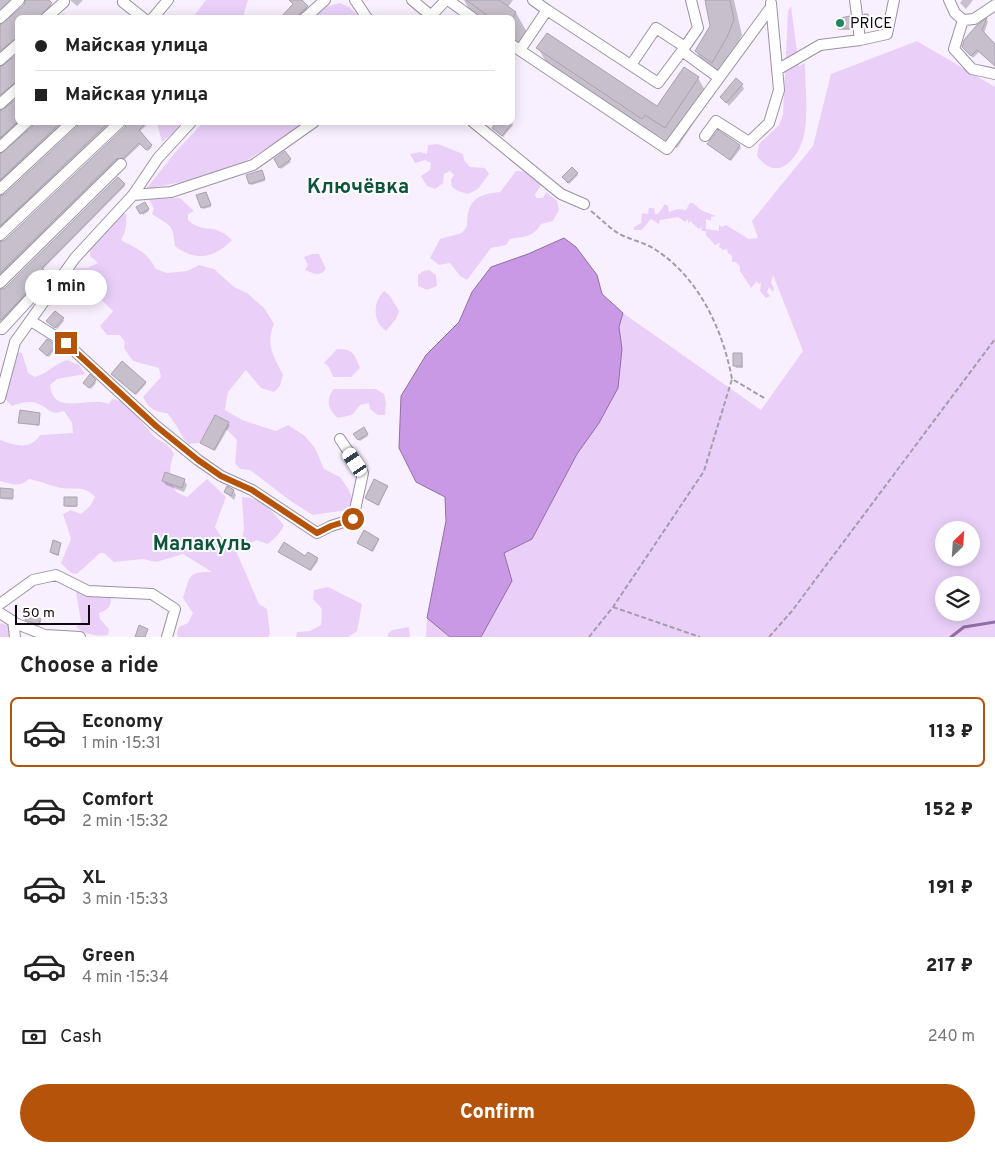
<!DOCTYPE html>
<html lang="en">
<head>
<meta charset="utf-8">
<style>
	:root { --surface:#fff; --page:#f2f2f2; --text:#222; --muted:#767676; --line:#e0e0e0; --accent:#b45309 }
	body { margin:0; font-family:Overpass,sans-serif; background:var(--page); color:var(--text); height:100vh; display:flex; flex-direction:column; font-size:19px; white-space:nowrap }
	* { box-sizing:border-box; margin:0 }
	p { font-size:16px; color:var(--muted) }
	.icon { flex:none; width:28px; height:28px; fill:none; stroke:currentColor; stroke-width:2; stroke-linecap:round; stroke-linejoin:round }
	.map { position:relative; height:637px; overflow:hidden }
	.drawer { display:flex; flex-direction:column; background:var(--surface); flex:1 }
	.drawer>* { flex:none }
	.guide { position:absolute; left:15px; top:15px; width:500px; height:110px; border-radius:8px; box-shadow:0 2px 12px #0003; display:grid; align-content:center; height:110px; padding:0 20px; background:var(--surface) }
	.needle { width:32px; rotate:25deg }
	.tools { position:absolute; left:935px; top:521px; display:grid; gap:10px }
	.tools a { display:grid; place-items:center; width:45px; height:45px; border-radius:50%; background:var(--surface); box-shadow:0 2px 12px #0003; font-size:25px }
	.scale { position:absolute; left:15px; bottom:12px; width:75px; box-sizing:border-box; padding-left:5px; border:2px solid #0d0a0f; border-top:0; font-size:14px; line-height:18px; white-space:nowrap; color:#0d0a0f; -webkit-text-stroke:4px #fff; paint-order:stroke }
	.end { position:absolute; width:22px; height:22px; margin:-11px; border:6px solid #b45309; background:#fff; box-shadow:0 0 0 2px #fff }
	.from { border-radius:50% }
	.bubble { position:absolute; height:35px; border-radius:18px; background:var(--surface); box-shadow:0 2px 12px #0003; font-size:16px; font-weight:800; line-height:35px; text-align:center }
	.car { position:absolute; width:15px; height:30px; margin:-15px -8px; border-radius:6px; box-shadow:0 0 4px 1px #0007; background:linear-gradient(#fff 24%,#345 0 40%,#fff 0 76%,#345 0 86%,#fff 0) }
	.guide b { display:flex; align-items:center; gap:18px; height:48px; font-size:19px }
	.guide b+b { border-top:1px solid var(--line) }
	.guide i { width:12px; height:12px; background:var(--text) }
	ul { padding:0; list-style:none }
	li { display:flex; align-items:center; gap:15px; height:70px; margin:0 10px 8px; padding:0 10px; border:2px solid transparent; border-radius:8px }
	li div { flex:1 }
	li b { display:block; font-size:19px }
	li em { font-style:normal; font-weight:800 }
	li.selected { border-color:var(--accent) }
	li>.icon { width:45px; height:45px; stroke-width:1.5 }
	h2 { padding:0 20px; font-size:22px; line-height:60px }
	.pay { display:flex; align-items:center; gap:12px; height:55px; padding:0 20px; font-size:19px }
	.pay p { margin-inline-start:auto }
	.action { display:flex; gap:10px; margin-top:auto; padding:10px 20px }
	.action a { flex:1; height:58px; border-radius:30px; background:var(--accent); color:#fff; font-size:20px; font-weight:800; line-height:58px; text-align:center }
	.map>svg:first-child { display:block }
</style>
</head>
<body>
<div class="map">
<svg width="995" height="637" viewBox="0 0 995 637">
	<rect width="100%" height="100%" fill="#f9f0ff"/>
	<!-- green -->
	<path fill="#ead0f9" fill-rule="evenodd" d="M206 0H248L243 17H193Z
		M340 3 349 7 359 17 313 18 328 6Z
		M791 6 799 66 805 63C805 84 808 108 805 129 802 155 779 186 757 156L759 144 779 125 783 114 788 11Z
		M917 41 995 87V637H481L495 610 504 553 532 539 577 454 599 423 622 349 619 327 623 313 761 410 803 351 773 275 771 283 774 288 773 292 769 287 767 292 770 296 766 298 760 291 761 283 758 284 757 281 751 288 740 271V267L736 262H732V256L728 253 727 249 723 250 719 247 720 243 715 245 706 235V231H701L702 227 699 229 690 221 688 224V219L685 222 678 217 660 220 659 224 651 219 642 230H634V227L641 223 642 213 648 214 649 208H654L655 214H658L665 204 668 206 669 212 678 209 686 210 690 203H693L701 210 716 216 711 217V221L706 219V229L719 231V225L722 227 726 225 749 239 758 238 752 221 813 146 831 74ZM944 530H971V558H944ZM944 585H971V612H944Z
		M157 123V122L181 123 173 133 162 142Z
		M203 123H307L239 165 207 177 146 189 178 149Z
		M438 144 463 154 464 160 470 167 485 168 489 174 478 189 468 194 458 191 452 187 451 180 454 175 450 171 444 174 443 183 435 189 427 186 421 176 430 170 431 163 425 160 415 163 410 154 420 152 427 154 428 145Z
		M516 171C526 170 537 176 541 186L535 194 536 198H543L546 192 557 201 559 210 553 221 541 224C534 237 523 237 510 239L506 245 491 248 467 280 460 276 450 263 439 265 430 258 440 239 462 233 467 226C467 201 476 194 500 192Z
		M180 198 194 211 188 214V220C204 235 213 221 232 240 215 258 195 262 175 246 173 222 169 226 152 214L154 209 149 199Z
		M122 214H126C127 223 126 232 121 240 139 250 145 250 156 269L167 273 187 271 199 265 214 269 234 287 247 293 264 308 274 324C265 345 274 356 283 375L280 386 274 392 261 388 246 370 228 392 225 410 242 420 276 431 288 425 305 436 315 448 324 469 340 477 349 490 353 502 347 510 313 515 292 502 250 470 240 469 235 463 237 440 227 430 216 427 200 443 188 444C180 434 176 423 167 413 155 412 149 409 143 397L161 377 159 368 133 361 124 348 125 342 120 335H107L100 326 113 311 96 295 73 283 69 277 75 268H87L98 263 90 256V247Z
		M312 254H319L326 269C319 277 315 274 305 270L308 265 304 257Z
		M429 270 436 275 437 286 427 290 418 286V275L423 271Z
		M384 291 390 296 399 311 396 319 386 331C372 321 373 302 384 291Z
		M337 349C354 349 354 354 360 368L351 377H333L329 367 324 363Z
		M17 352 22 353 28 373 35 377C48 373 54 364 67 360L79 365 85 374 57 379 50 385C54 418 89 395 109 404L112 399C117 400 122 401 126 405 135 413 144 425 152 434 159 443 168 441 174 454 168 468 170 479 176 492L187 497 207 479 226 497 215 527 227 546 230 541 242 537 244 530 242 497C260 497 274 512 284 526L277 536 268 544 256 540 236 551 259 604 267 609 270 634 268 637H178L177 633 179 627 188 623 193 613 183 598C190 577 187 571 212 572L183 554 156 562 143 559 114 562 104 553H100L77 574 71 573 61 563 71 539 63 514 71 510 81 514 90 506 95 497C84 485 75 490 61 488 50 486 41 481 29 479 20 488 11 484 0 481V440C15 445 30 451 40 435L73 433 72 423 64 411C51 416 50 409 39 404 31 400 20 403 12 406L5 399Z
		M334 389H376L384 394 386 403 385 415H378L370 409 369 403 360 405 352 415 338 418C328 410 325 399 334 389Z
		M328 587 362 604 357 631 348 637H296L297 632 310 631 321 625 322 609 313 599 314 590Z
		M76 592 111 598C111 607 108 610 99 613L100 619 109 629 108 635C97 637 84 634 76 627L81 622Z
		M427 618 450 637H426Z
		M0 623 10 626 20 637H0Z
		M409 627 410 637H388V634L392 630Z"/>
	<!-- water -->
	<path fill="#c999e5" stroke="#916ea5" d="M564 238 576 247 597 275 602 294 623 313 619 327 622 349 618 388 599 423 577 454 532 539 504 553 512 581 481 637H450L427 618 446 521 445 497 416 482 399 448 401 396 426 355 459 322 472 292 491 267 528 254Z"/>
	<!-- shadow -->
	<path fill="#0003" d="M0 0H12L0 12Z
		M25 0H48L52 6 40 18H18V40L0 54V24L5 25 25 5Z
		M70 0H83L77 6Z
		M290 0H301L308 8 299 18H281L295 5Z
		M464 0H513L508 7 516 13 528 34 518 48 512 44V18H474Z
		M706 0H734L742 35 720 76 704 65 696 51 711 26Z
		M962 0H973L966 9 960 3Z
		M63 14 66 18H58Z
		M850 19 852 30H840L839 28Z
		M987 20 988 22 984 33 995 45V66L979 52 973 58 963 47 978 26Z
		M538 48 658 108 698 78 710 99 677 148 657 135 655 139 550 69Z
		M18 55V84L0 98V66L5 67Z
		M742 85 744 89 729 106 722 97Z
		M18 99V122H19L0 141V110L5 111Z
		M33 122H64L0 183V153H5L33 127Z
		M78 122H112L0 229V195H5L78 128Z
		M126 122H150L139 132 152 147 148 151 141 144 125 159 117 161 0 276V241H5L126 128Z
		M512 123 513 125 503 137 493 128Z
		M708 144 740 146 741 148 731 161Z
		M285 153 291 162 281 169 275 159Z
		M263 173 265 181 251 185 250 183Z
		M577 173 578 175 569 184 564 179Z
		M124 184 125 186 42 270 46 275 3 321 0 318V291L5 289Z
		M207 195 211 207 203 209 198 196Z
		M145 204 149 211 143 215 138 208Z
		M63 319 64 321 57 329 49 323Z
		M55 346 56 348 49 357 41 351Z
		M742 354 743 368H736L735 366Z
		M114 376 145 382 146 384 136 395Z
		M95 381 96 383 91 389 86 385Z
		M40 414 39 426 20 422Z
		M215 416 230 425 215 451 201 443Z
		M363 429 368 436 360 441 355 434Z
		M184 480 187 485 184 492 166 485 163 481Z
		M387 487 379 506 367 500 366 498Z
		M12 490 13 500 2 499 1 498Z
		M233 490 236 495 234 500 225 492Z
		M76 498 77 507H67L66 505Z
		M379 540 373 552 359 543Z
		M60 544 59 556 52 554 51 552Z
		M279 552 317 559 318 561 311 571Z
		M26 620H40L41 622 39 626Z"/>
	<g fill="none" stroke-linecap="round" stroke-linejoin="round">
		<!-- stream -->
		<path stroke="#916ea5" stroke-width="3" d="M951 637 964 627 995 622"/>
	</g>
	<!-- building -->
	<path fill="#c8bfcd" stroke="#aba2b0" d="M26 0H49L52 3 39 18H18V37L0 51V25L24 5Z
		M289 0H302L308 6 295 18H280L293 4Z
		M466 0H499L516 12 513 18H491Z
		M705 0H730L734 20 727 37 712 63 695 51 710 26Z
		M864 14H868L870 26H865Z
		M850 16 852 28 838 29 836 19Z
		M987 18 982 30 995 44V66L977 50 971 56 962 47 964 40 977 25Z
		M547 33 657 106 684 67 699 77 665 128 645 115 642 119 536 48Z
		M18 54V81L0 95V67Z
		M736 78 743 84 726 103 720 97Z
		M18 98V121L0 138V111Z
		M34 122H61L0 180V154L32 127Z
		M79 122H109L0 226V196L5 194 77 127Z
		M127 122H147L139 130 152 145 146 150 139 143 124 158 116 159 0 273V242L5 240 125 127Z
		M496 122H513L502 136 492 128Z
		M718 130 740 145 730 160 707 144Z
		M285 151 291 159 279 168 274 159Z
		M572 167 578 173 568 183 562 177Z
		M262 170 265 179 249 184 246 175Z
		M118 177 125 184 42 268 46 272 0 321V290L5 288Z
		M206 192 211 205 201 208 196 195Z
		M145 202 149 209 140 214 136 207Z
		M55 311 64 318 55 328 46 321Z
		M47 339 56 345 47 356 39 349Z
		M733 353H742V366H733Z
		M122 361 146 382 135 394 111 374Z
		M90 374 96 380 89 388 83 383Z
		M20 410 40 413 39 425 18 423Z
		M215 415 229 422 214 450 200 443Z
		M364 427 368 434 358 440 353 434Z
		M165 472 185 479 182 488 162 481Z
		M374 479 388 486 378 505 365 498Z
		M227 486 234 490 231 496 224 492Z
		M0 488 13 489V498H0Z
		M64 497H77V506H64Z
		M364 530 379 539 372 551 357 543Z
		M53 540 61 543 58 555 50 552Z
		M284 542 305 556 308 552 318 558 310 570 278 552Z
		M28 613 41 619 38 625 25 620Z
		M139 625 148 629 145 637H135Z"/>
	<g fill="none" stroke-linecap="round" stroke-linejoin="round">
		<defs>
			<path id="minor" d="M124 0 123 2 143 18
				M355 0 367 18
				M412 0 434 18
				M448 0 473 18
				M691 0 698 28 682 51 719 78
				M855 0 860 40 887 34 894 0
				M949 0 955 13 963 20 974 19 995 5
				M547 10 658 83 682 51
				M0 18 19 0
				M46 18 64 2
				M153 18 168 0
				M305 18 325 0
				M429 18 446 0
				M963 20 954 49 972 69 995 74
				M512 45 667 149 771 7
				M520 50 547 10 533 0
				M0 60 18 44
				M631 65 656 28 685 47
				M777 70 820 45 860 40
				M0 104 18 88
				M473 122 561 194 584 204
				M705 136 716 121 749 142 769 123 779 90 771 3
				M0 147 27 122
				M0 189 72 122
				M133 195 171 192 253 165 314 122
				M0 235 120 122
				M0 283 121 164
				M31 321 66 343 156 426 198 460 221 476 252 490 317 533 331 526 353 519 363 473 340 439
				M0 328 2 329 49 278
				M0 398 15 342 75 258 133 195 158 158 191 122
				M0 604 33 580 56 575 88 591 152 594 175 609 167 637
				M0 613 17 624 45 635 80 637
				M13 621 15 637"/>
		</defs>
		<!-- minor casing -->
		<use href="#minor" stroke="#9b92a0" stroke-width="12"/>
		<!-- path -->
		<path stroke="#a49da9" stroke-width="2" stroke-dasharray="5 2.5" stroke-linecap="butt" d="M591 211C600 218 608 227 618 233 629 240 645 242 656 250 699 278 723 330 732 379L766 399
			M613 607 700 637
			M589 637 613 607 704 471 732 379
			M769 637 792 611 995 339"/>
		<!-- minor -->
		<use href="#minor" stroke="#fff" stroke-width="10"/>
	</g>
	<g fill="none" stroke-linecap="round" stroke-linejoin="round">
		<!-- route -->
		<path stroke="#b45309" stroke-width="6" d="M66 343 156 426 198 460 221 476 252 490 317 533 331 526 353 519"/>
	</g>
	<!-- markers -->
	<circle fill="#228660" stroke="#fff" stroke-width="2" cx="840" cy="23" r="5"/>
	<g text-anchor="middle" stroke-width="4" stroke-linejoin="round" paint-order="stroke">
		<!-- poi labels -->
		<g font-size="15" fill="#0d0a0f" stroke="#fff" text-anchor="start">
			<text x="850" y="28">PRICE</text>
		</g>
		<!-- district labels -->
		<g font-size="20" font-weight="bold" fill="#0e543b" stroke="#fff">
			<text x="358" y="193">Ключёвка</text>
			<text x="202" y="550">Малакуль</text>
		</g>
	</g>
</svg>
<div class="tools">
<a><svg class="needle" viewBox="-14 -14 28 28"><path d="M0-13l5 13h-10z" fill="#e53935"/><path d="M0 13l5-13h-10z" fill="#767676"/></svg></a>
<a><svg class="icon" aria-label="layers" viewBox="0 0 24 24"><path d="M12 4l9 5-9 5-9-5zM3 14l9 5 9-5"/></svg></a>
</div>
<div class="scale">50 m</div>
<i class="end from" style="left:353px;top:519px"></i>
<i class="end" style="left:66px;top:343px"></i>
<div class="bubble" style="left:25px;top:270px;width:82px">1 min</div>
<i class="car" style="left:355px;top:462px;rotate:326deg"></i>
<div class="guide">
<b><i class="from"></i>Майская улица</b>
<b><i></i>Майская улица</b>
</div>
</div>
<section class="drawer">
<h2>Choose a ride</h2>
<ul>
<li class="selected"><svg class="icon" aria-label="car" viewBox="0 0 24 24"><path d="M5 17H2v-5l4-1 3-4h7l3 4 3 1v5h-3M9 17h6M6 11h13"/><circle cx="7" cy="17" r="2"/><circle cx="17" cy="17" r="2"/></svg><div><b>Economy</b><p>1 min · 15:31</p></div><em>113 ₽</em></li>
<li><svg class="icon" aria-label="car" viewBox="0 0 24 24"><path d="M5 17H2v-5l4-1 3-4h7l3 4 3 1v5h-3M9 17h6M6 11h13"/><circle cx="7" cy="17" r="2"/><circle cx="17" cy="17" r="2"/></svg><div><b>Comfort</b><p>2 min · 15:32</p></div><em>152 ₽</em></li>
<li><svg class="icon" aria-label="car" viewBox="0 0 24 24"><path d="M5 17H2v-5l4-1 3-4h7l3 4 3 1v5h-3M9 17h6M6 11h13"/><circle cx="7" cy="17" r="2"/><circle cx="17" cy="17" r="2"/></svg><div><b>XL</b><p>3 min · 15:33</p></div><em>191 ₽</em></li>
<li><svg class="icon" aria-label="car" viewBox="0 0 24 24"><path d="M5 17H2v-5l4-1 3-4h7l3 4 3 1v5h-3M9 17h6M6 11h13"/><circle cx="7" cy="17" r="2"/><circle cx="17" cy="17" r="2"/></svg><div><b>Green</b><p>4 min · 15:34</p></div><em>217 ₽</em></li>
</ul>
<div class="pay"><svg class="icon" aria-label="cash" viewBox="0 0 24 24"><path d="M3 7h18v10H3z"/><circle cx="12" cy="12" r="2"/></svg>Cash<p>240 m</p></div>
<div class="action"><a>Confirm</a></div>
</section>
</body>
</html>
